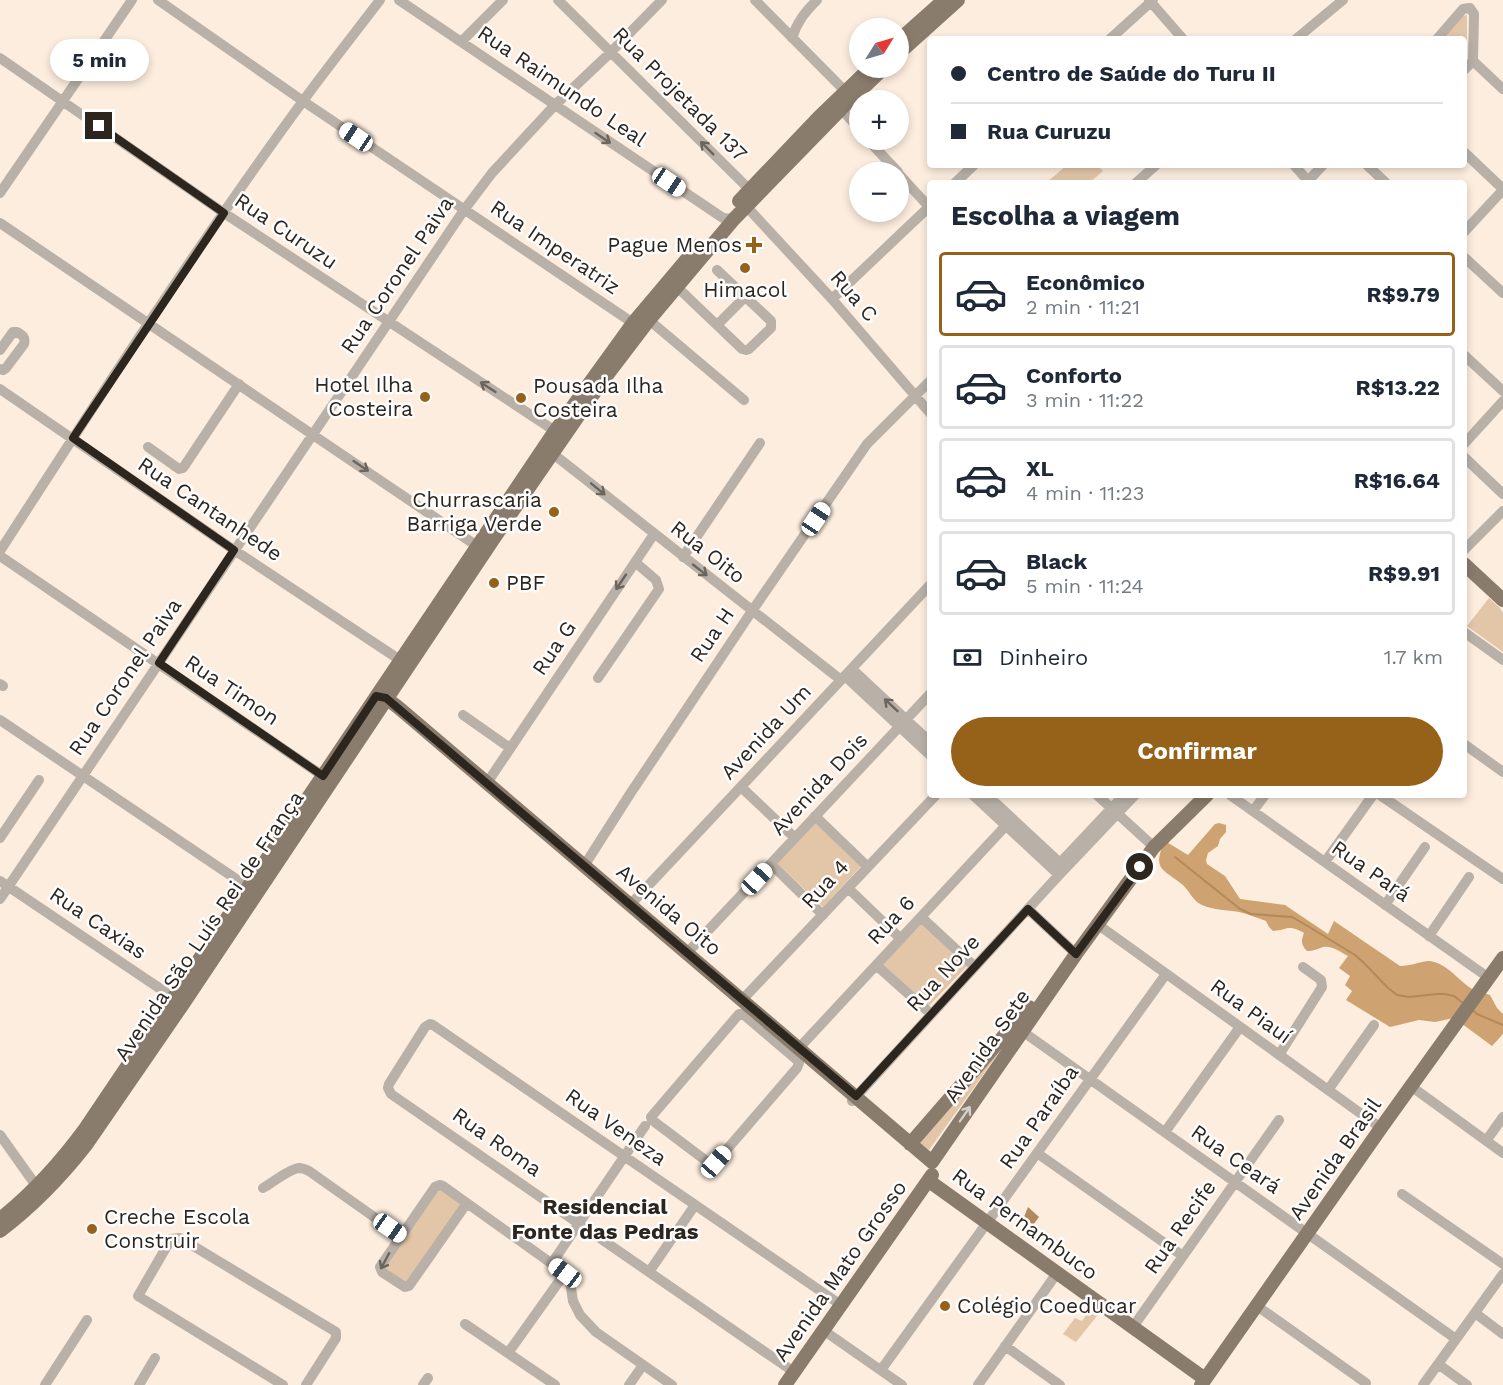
<!DOCTYPE html>
<html lang="pt">
<head>
<meta charset="utf-8">
<style>
	:root { --surface:#fff; --page:#f2f2f3; --text:#1f2937; --muted:#747a83; --line:#e0e1e3; --accent:#966118 }
	body { margin:0; font-family:"Work Sans",sans-serif; background:var(--page); color:var(--text); height:100vh; display:flex; flex-direction:column; font-size:22px; white-space:nowrap }
	* { box-sizing:border-box; margin:0 }
	p { font-size:20px; color:var(--muted) }
	.icon { flex:none; width:33px; height:33px; fill:none; stroke:currentColor; stroke-width:2; stroke-linecap:round; stroke-linejoin:round }
	.map { position:relative; flex:1; overflow:hidden }
	.side { position:absolute; left:927px; top:180px; width:540px; height:618px; display:flex; flex-direction:column; background:var(--surface); border-radius:6px; box-shadow:0 3px 9px #0003 }
	.side>* { flex:none }
	.banner { position:absolute; left:927px; top:36px; width:540px; height:132px; border-radius:6px; box-shadow:0 3px 9px #0003; display:grid; align-content:center; height:132px; padding:0 24px; background:var(--surface) }
	.needle { width:39px; rotate:53deg }
	.fabs { position:absolute; left:849px; top:18px; display:grid; gap:12px }
	.fabs a { display:grid; place-items:center; width:60px; height:60px; border-radius:50%; background:var(--surface); box-shadow:0 3px 9px #0003; font-size:30px }
	.end { position:absolute; width:27px; height:27px; margin:-14px; border:8px solid #2d261f; background:#fff; box-shadow:0 0 0 3px #fff }
	.from { border-radius:50% }
	.bubble { position:absolute; height:42px; border-radius:21px; background:var(--surface); box-shadow:0 3px 9px #0003; font-size:20px; font-weight:700; line-height:42px; text-align:center }
	.car { position:absolute; width:18px; height:36px; margin:-18px -9px; border-radius:8px; box-shadow:0 0 4px 2px #0007; background:linear-gradient(#fff 24%,#345 0 40%,#fff 0 76%,#345 0 86%,#fff 0) }
	.banner b { display:flex; align-items:center; gap:21px; height:57px; font-size:22px }
	.banner b+b { border-top:2px solid var(--line) }
	.banner i { width:15px; height:15px; background:var(--text) }
	ul { padding:0; list-style:none }
	li { display:flex; align-items:center; gap:18px; height:84px; margin:0 12px 9px; padding:0 12px; border:3px solid var(--line); border-radius:6px }
	li div { flex:1 }
	li b { display:block; font-size:22px }
	li em { font-style:normal; font-weight:700 }
	li.current { border-color:var(--accent) }
	li>.icon { width:54px; height:54px; stroke-width:1.5 }
	h2 { padding:0 24px; font-size:27px; line-height:72px }
	.pay { display:flex; align-items:center; gap:15px; height:66px; padding:0 24px; font-size:22px }
	.pay p { margin-inline-start:auto }
	.button { display:flex; gap:12px; margin-top:auto; padding:12px 24px }
	.button a { flex:1; height:69px; border-radius:36px; background:var(--accent); color:#fff; font-size:24px; font-weight:700; line-height:69px; text-align:center }
	.map>svg:first-child { display:block }
</style>
</head>
<body>
<div class="map">
<svg width="1503" height="1385" viewBox="0 0 1503 1385">
	<rect width="100%" height="100%" fill="#fcedde"/>
	<!-- green -->
	<path fill="#e3c6a8" d="M1467 15V55L1464 58V39H1442L1463 16Z
		M1067 165H1097L1103 171 1089 183H1046Z
		M1489 598 1500 608 1503 613V652L1467 626Z
		M816 820 863 864 823 907 777 863Z
		M923 922 970 963 929 1006 881 965Z
		M1026 1015 929 1150 918 1141Z
		M440 1190H442L461 1204 407 1283 385 1268 437 1192Z
		M1093 1306 1101 1311 1076 1342 1063 1334 1075 1318 1082 1321Z"/>
	<!-- forest -->
	<path fill="#cfa271" d="M1219 823 1226 825V832L1220 839 1218 846 1208 853 1206 860 1207 864 1225 876 1240 899 1285 905 1328 934 1334 921 1400 966C1410 966 1419 962 1428 961 1445 961 1459 981 1472 989 1478 991 1484 993 1490 995L1497 1008 1503 1014V1034L1492 1046 1454 1018 1435 1022 1419 1020 1390 1027 1346 1000 1352 991 1345 985 1350 976 1339 968 1348 956C1341 952 1331 945 1323 947 1317 949 1314 951 1307 951 1301 945 1301 941 1304 933 1287 924 1289 930 1273 931L1269 927 1266 921C1257 918 1248 914 1239 912 1227 910 1214 910 1202 905 1193 901 1190 892 1183 885 1164 869 1151 870 1165 841L1188 855 1215 824Z"/>
	<!-- water -->
	<path fill="#b48959" d="M1028 1207 1039 1217 1033 1225 1024 1217Z"/>
	<g fill="none" stroke-linecap="round" stroke-linejoin="round">
		<!-- stream -->
		<path stroke="#b48959" stroke-width="2" d="M1175 857 1240 909 1251 914 1292 917 1306 925 1355 955 1365 964 1388 988 1397 995 1409 997 1437 994H1445L1454 996 1464 1004
			M1471 1009 1477 1014 1503 1025"/>
		<!-- minor -->
		<path stroke="#b9b1a8" stroke-width="10" d="M158 0 303 101 633 323
			M399 0 723 218 734 219
			M558 0 749 189
			M755 0 845 91
			M1149 0 1183 39
			M792 38C797 22 805 12 817 0
			M1110 39 1153 0
			M1296 39 1343 0
			M1437 39 1463 9 1470 8 1474 14 1473 61
			M462 41 503 0
			M0 58 224 213 555 431
			M1473 61 1503 89
			M1464 70 1473 61
			M841 109 860 130
			M868 140 898 172
			M1464 152 1503 189
			M1294 165 1308 181
			M1367 165 1386 183
			M898 173 930 208
			M955 183 974 165
			M1136 183 1156 165
			M1306 183 1323 165
			M0 193 132 0
			M746 206 832 299 930 413
			M0 223 477 546H483
			M1464 232 1503 190
			M1464 257 1503 293
			M676 286 742 349 746 350 749 349 771 328V321L717 270
			M832 299 930 206
			M649 320 744 400
			M717 325 745 297
			M0 350 13 332H17C22 335 26 337 24 344L6 368 3 370 0 369
			M1464 355 1503 391
			M0 389 234 550 400 660
			M1464 444 1503 401
			M148 447 179 469 183 468 239 384
			M552 453 841 680
			M1464 457 1503 494
			M1464 550 1503 511
			M0 551C98 399 196 247 303 101 328 67 354 34 380 0
			M0 556 323 776
			M683 557 760 443
			M1464 632 1503 660
			M852 669 930 742
			M845 676 930 755
			M598 678 659 589 656 580 635 562
			M0 684 3 686
			M463 715 510 748
			M0 720 248 887
			M1464 744 1503 772
			M487 783 654 534
			M741 787 795 838
			M973 795 1059 875
			M987 795 1060 863
			M1097 795 1154 847
			M1230 795 1489 978
			M1380 795 1503 879
			M1253 811 1265 795
			M815 816 868 867
			M0 838 39 780
			M1325 862 1373 795
			M1060 863 1124 795
			M771 864 823 915
			M584 866 630 794 752 611 867 444 930 381
			M0 881 174 998
			M848 888 901 939
			M0 899 464 210 492 173 554 106 610 53 662 0
			M630 905 930 585
			M1385 905 1425 847
			M1028 909 1076 954
			M921 917 975 967
			M1097 924 1381 1128
			M1429 936 1469 877
			M687 953 930 694
			M876 965 931 1014
			M742 1000 936 795
			M739 1014H743L797 1060 799 1063 797 1068 716 1162 713 1163H709L652 1120 651 1117Z
			M1022 1031 1456 1339
			M799 1048 1012 819
			M1279 1055 1322 987 1321 980 1303 967
			M1412 1087 1503 1153
			M1328 1090 1374 1025
			M852 1101 1059 875 1135 795
			M1165 1132 1240 1027
			M0 1135 37 1187
			M1486 1141 1503 1117
			M1037 1153 1183 1256
			M263 1188C272 1183 289 1169 299 1168 303 1168 305 1169 309 1171L401 1236
			M1402 1194 1503 1264
			M467 1203 409 1286 405 1287 382 1272 380 1267 435 1187 440 1185 443 1186 565 1273 570 1281 573 1301 580 1315 596 1332 672 1385
			M552 1263 645 1126
			M649 1272 695 1205
			M1257 1306 1366 1383
			M1475 1313 1503 1334
			M465 1324 555 1385
			M1133 1327 1279 1120
			M823 1330 902 1385
			M1005 1346 1060 1385
			M508 1353 565 1273
			M1438 1364 1467 1385
			M881 1370 1166 974
			M794 1372 391 1094 388 1088 389 1084 425 1027 430 1024 433 1025 841 1305
			M45 1385 87 1320
			M139 1385 155 1358
			M283 1385 138 1296 171 1239 180 1238 336 1332V1338L306 1385
			M423 1385 428 1378
			M629 1385 643 1365
			M978 1385 1057 1273
			M1423 1385 1503 1274"/>
		<!-- major -->
		<path stroke="#8a7c6d" stroke-width="14" d="M898 41 944 0
			M898 54 958 0
			M739 201 819 117 870 68
			M1464 564 1503 600
			M378 696 386 698 399 708 932 1162
			M910 1144 1029 1007
			M932 1162 1076 954 1154 847 1207 795
			M929 1181 1205 1379
			M0 1219C33 1193 60 1163 85 1129L555 431 633 323 698 246
			M0 1231C33 1206 61 1177 86 1145L183 1004 494 538 601 383 649 320 734 219 841 109 884 68
			M785 1385 932 1175
			M1201 1385 1381 1128 1503 958"/>
	</g>
	<!-- one-way arrows -->
	<defs><path id="oneway-shaft" d="M-6 0H5M1.5-3L5.5 0L1.5 3" fill="none" stroke-width="1.6" stroke-linecap="round" stroke-linejoin="round" transform="scale(1.5)"/></defs>
	<g stroke="#6c655d">
		<use href="#oneway-shaft" transform="translate(603 138) rotate(34)"/>
		<use href="#oneway-shaft" transform="translate(707 148) rotate(-135)"/>
		<use href="#oneway-shaft" transform="translate(488 387) rotate(-147)"/>
		<use href="#oneway-shaft" transform="translate(361 466) rotate(34)"/>
		<use href="#oneway-shaft" transform="translate(598 489) rotate(39)"/>
		<use href="#oneway-shaft" transform="translate(700 570) rotate(38)"/>
		<use href="#oneway-shaft" transform="translate(621 582) rotate(124)"/>
		<use href="#oneway-shaft" transform="translate(891 705) rotate(-137)"/>
		<use href="#oneway-shaft" transform="translate(385 1261) rotate(118)"/>
	</g>
	<use stroke="#d5d0cb" href="#oneway-shaft" transform="translate(965 1114) rotate(-55)"/>
	<g fill="none" stroke-linecap="round" stroke-linejoin="round">
		<!-- route -->
		<path stroke="#2d261f" stroke-width="8" d="M99 126 224 213 73 438 234 550 159 663 323 776 376 696 386 698 856 1096 1028 909 1076 954 1140 867"/>
	</g>
	<!-- markers -->
	<g fill="#966118" stroke="#fdfdfd" stroke-width="2">
		<path d="M751 236h6v6h6v6h-6v6h-6v-6h-6v-6h6z"/>
		<circle cx="745" cy="268" r="6"/>
		<circle cx="425" cy="397" r="6"/>
		<circle cx="521" cy="398" r="6"/>
		<circle cx="554" cy="512" r="6"/>
		<circle cx="494" cy="583" r="6"/>
		<circle cx="92" cy="1229" r="6"/>
		<circle cx="945" cy="1306" r="6"/>
	</g>
	<g text-anchor="middle" stroke-width="5" stroke-linejoin="round" paint-order="stroke">
		<!-- street labels -->
		<g font-size="21" fill="#2d261f" stroke="#fdfdfd">
			<text transform="translate(562 86) rotate(34)" y="7">Rua Raimundo Leal</text>
			<text transform="translate(680 94) rotate(45)" y="7">Rua Projetada 137</text>
			<text transform="translate(286 231) rotate(34)" y="7">Rua Curuzu</text>
			<text transform="translate(555 247) rotate(34)" y="7">Rua Imperatriz</text>
			<text transform="translate(397 275) rotate(-56)" y="7">Rua Coronel Paiva</text>
			<text transform="translate(854 296) rotate(49)" y="7">Rua C</text>
			<text transform="translate(210 509) rotate(34)" y="7">Rua Cantanhede</text>
			<text transform="translate(708 552) rotate(38)" y="7">Rua Oito</text>
			<text transform="translate(712 635) rotate(-56)" y="7">Rua H</text>
			<text transform="translate(554 648) rotate(-56)" y="7">Rua G</text>
			<text transform="translate(125 677) rotate(-56)" y="7">Rua Coronel Paiva</text>
			<text transform="translate(232 690) rotate(34)" y="7">Rua Timon</text>
			<text transform="translate(766 732) rotate(-47)" y="7">Avenida Um</text>
			<text transform="translate(819 784) rotate(-47)" y="7">Avenida Dois</text>
			<text transform="translate(1371 871) rotate(35)" y="7">Rua Pará</text>
			<text transform="translate(825 884) rotate(-47)" y="7">Rua 4</text>
			<text transform="translate(669 910) rotate(40)" y="7">Avenida Oito</text>
			<text transform="translate(891 920) rotate(-47)" y="7">Rua 6</text>
			<text transform="translate(98 923) rotate(34)" y="7">Rua Caxias</text>
			<text transform="translate(209 926) rotate(-56)" y="7">Avenida São Luís Rei de França</text>
			<text transform="translate(943 973) rotate(-47)" y="7">Rua Nove</text>
			<text transform="translate(1251 1011) rotate(36)" y="7">Rua Piauí</text>
			<text transform="translate(987 1046) rotate(-55)" y="7">Avenida Sete</text>
			<text transform="translate(1039 1117) rotate(-55)" y="7">Rua Paraíba</text>
			<text transform="translate(616 1127) rotate(35)" y="7">Rua Veneza</text>
			<text transform="translate(497 1142) rotate(35)" y="7">Rua Roma</text>
			<text transform="translate(1236 1159) rotate(35)" y="7">Rua Ceará</text>
			<text transform="translate(1335 1159) rotate(-55)" y="7">Avenida Brasil</text>
			<text transform="translate(1025 1224) rotate(36)" y="7">Rua Pernambuco</text>
			<text transform="translate(1180 1227) rotate(-55)" y="7">Rua Recife</text>
			<text transform="translate(840 1271) rotate(-55)" y="7">Avenida Mato Grosso</text>
		</g>
		<!-- poi labels -->
		<g font-size="21" fill="#2d261f" stroke="#fdfdfd" text-anchor="start">
			<text x="742" y="252" text-anchor="end">Pague Menos</text>
			<text x="745" y="297" text-anchor="middle">Himacol</text>
			<text x="413" y="392" text-anchor="end">Hotel Ilha<tspan x="413" dy="24">Costeira</tspan></text>
			<text x="533" y="393">Pousada Ilha<tspan x="533" dy="24">Costeira</tspan></text>
			<text x="542" y="507" text-anchor="end">Churrascaria<tspan x="542" dy="24">Barriga Verde</tspan></text>
			<text x="506" y="590">PBF</text>
			<text x="104" y="1224">Creche Escola<tspan x="104" dy="24">Construir</tspan></text>
			<text x="957" y="1313">Colégio Coeducar</text>
		</g>
		<!-- neighbourhood labels -->
		<g font-size="22" font-weight="bold" fill="#2d261f" stroke="#fdfdfd">
			<text x="605" y="1214">Residencial<tspan x="605" dy="25">Fonte das Pedras</tspan></text>
		</g>
	</g>
</svg>
<div class="fabs">
<a><svg class="needle" viewBox="-14 -14 28 28"><path d="M0-13l5 13h-10z" fill="#e53935"/><path d="M0 13l5-13h-10z" fill="#747a83"/></svg></a>
<a>+</a>
<a>−</a>
</div>
<i class="end from" style="left:1140px;top:867px"></i>
<i class="end" style="left:99px;top:126px"></i>
<div class="bubble" style="left:50px;top:39px;width:99px">5 min</div>
<i class="car" style="left:356px;top:137px;rotate:304deg"></i>
<i class="car" style="left:669px;top:182px;rotate:124deg"></i>
<i class="car" style="left:816px;top:519px;rotate:34deg"></i>
<i class="car" style="left:757px;top:879px;rotate:43deg"></i>
<i class="car" style="left:716px;top:1162px;rotate:41deg"></i>
<i class="car" style="left:390px;top:1228px;rotate:125deg"></i>
<i class="car" style="left:565px;top:1273px;rotate:307deg"></i>
<div class="banner">
<b><i class="from"></i>Centro de Saúde do Turu II</b>
<b><i></i>Rua Curuzu</b>
</div>
<section class="side">
<h2>Escolha a viagem</h2>
<ul>
<li class="current"><svg class="icon" aria-label="car" viewBox="0 0 24 24"><path d="M5 17H2v-5l4-1 3-4h7l3 4 3 1v5h-3M9 17h6M6 11h13"/><circle cx="7" cy="17" r="2"/><circle cx="17" cy="17" r="2"/></svg><div><b>Econômico</b><p>2 min · 11:21</p></div><em>R$9.79</em></li>
<li><svg class="icon" aria-label="car" viewBox="0 0 24 24"><path d="M5 17H2v-5l4-1 3-4h7l3 4 3 1v5h-3M9 17h6M6 11h13"/><circle cx="7" cy="17" r="2"/><circle cx="17" cy="17" r="2"/></svg><div><b>Conforto</b><p>3 min · 11:22</p></div><em>R$13.22</em></li>
<li><svg class="icon" aria-label="car" viewBox="0 0 24 24"><path d="M5 17H2v-5l4-1 3-4h7l3 4 3 1v5h-3M9 17h6M6 11h13"/><circle cx="7" cy="17" r="2"/><circle cx="17" cy="17" r="2"/></svg><div><b>XL</b><p>4 min · 11:23</p></div><em>R$16.64</em></li>
<li><svg class="icon" aria-label="car" viewBox="0 0 24 24"><path d="M5 17H2v-5l4-1 3-4h7l3 4 3 1v5h-3M9 17h6M6 11h13"/><circle cx="7" cy="17" r="2"/><circle cx="17" cy="17" r="2"/></svg><div><b>Black</b><p>5 min · 11:24</p></div><em>R$9.91</em></li>
</ul>
<div class="pay"><svg class="icon" aria-label="cash" viewBox="0 0 24 24"><path d="M3 7h18v10H3z"/><circle cx="12" cy="12" r="2"/></svg>Dinheiro<p>1.7 km</p></div>
<div class="button"><a>Confirmar</a></div>
</section>
</div>
</body>
</html>
